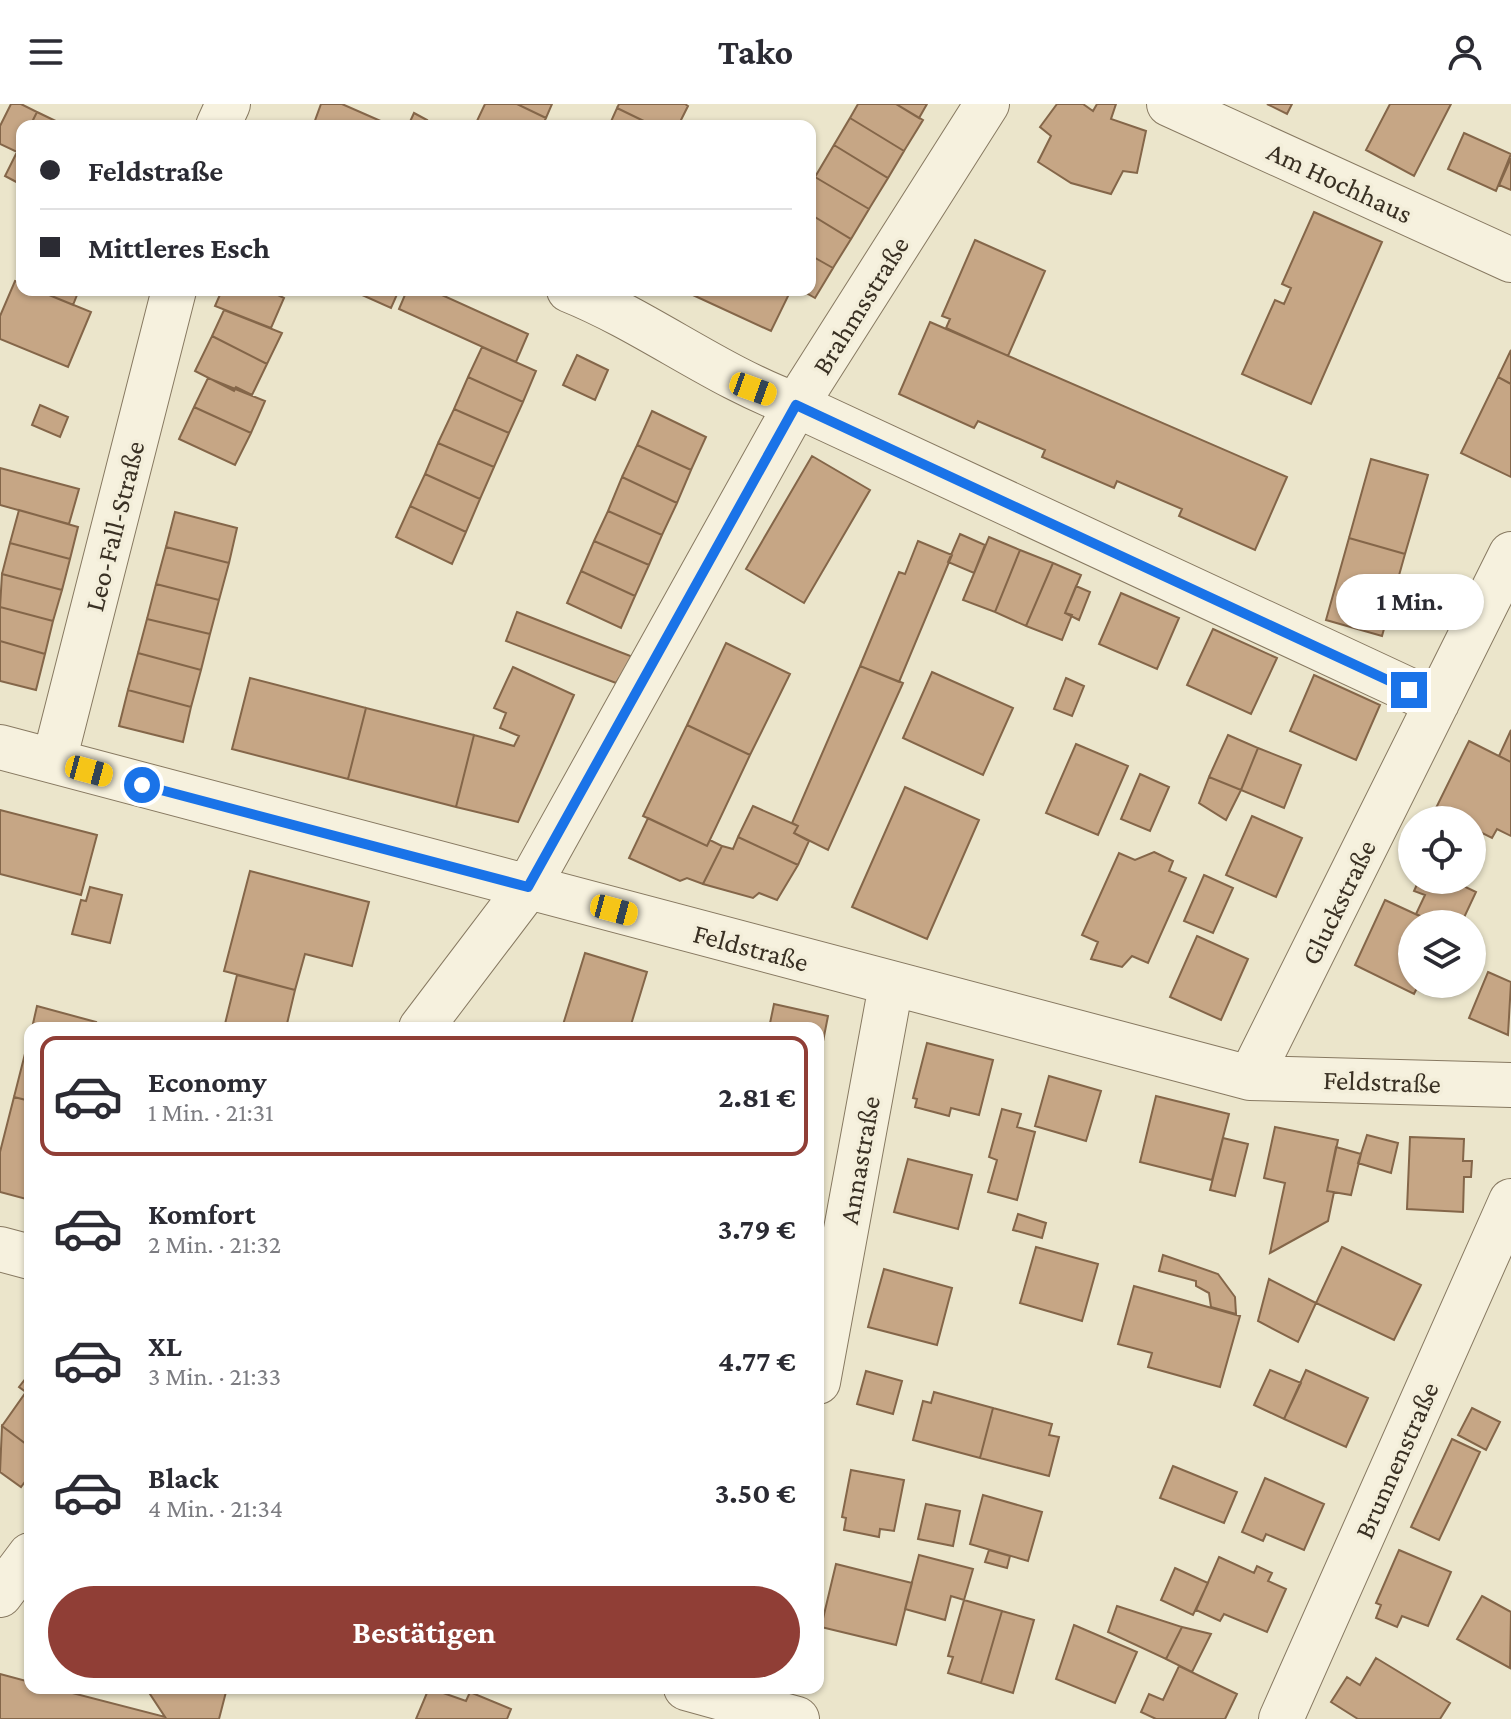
<!DOCTYPE html>
<html lang="de">
<head>
<meta charset="utf-8">
<style>
	:root { --surface:#fff; --page:#f2f2f3; --text:#2b2b33; --muted:#7c7c81; --line:#e1e1e2; --accent:#903e36 }
	body { margin:0; font-family:"Crimson Pro",serif; background:var(--page); color:var(--text); height:100vh; display:flex; flex-direction:column; font-size:30px; white-space:nowrap }
	* { box-sizing:border-box; margin:0 }
	p { font-size:26px; color:var(--muted) }
	.icon { flex:none; width:44px; height:44px; fill:none; stroke:currentColor; stroke-width:2; stroke-linecap:round; stroke-linejoin:round }
	.map { position:relative; flex:1; overflow:hidden }
	.panel { position:absolute; left:24px; top:918px; width:800px; height:672px; display:flex; flex-direction:column; background:var(--surface); border-radius:16px; box-shadow:0 2px 6px #0004 }
	.panel>* { flex:none }
	.hud { position:absolute; left:16px; top:16px; width:800px; height:176px; border-radius:16px; box-shadow:0 2px 6px #0004; display:grid; align-content:center; height:176px; padding:0 24px; background:var(--surface) }
	.buttons { position:absolute; left:1398px; top:702px; display:grid; gap:16px }
	.buttons a { display:grid; place-items:center; width:88px; height:88px; border-radius:50%; background:var(--surface); box-shadow:0 2px 6px #0004; font-size:40px }
	.end { position:absolute; width:36px; height:36px; margin:-18px; border:10px solid #1a73e8; background:#fff; box-shadow:0 0 0 4px #fff }
	.from { border-radius:50% }
	.bubble { position:absolute; height:56px; border-radius:28px; background:var(--surface); box-shadow:0 2px 6px #0004; font-size:26px; font-weight:700; line-height:56px; text-align:center }
	.car { position:absolute; width:24px; height:48px; margin:-24px -12px; border-radius:10px; box-shadow:0 0 6px 2px #0007; background:linear-gradient(#f5c518 24%,#345 0 40%,#f5c518 0 76%,#345 0 86%,#f5c518 0) }
	.hud b { display:flex; align-items:center; gap:28px; height:76px; font-size:30px }
	.hud b+b { border-top:2px solid var(--line) }
	.hud i { width:20px; height:20px; background:var(--text) }
	ul { padding:14px 0 0; list-style:none }
	li { display:flex; align-items:center; gap:24px; height:120px; margin:0 16px 12px; padding:0 8px; border:4px solid transparent; border-radius:16px }
	li div { flex:1 }
	li b { display:block; font-size:30px }
	li em { font-style:normal; font-weight:700 }
	li.active { border-color:var(--accent) }
	li>.icon { width:72px; height:72px; stroke-width:1.5 }
	.primary-button { display:flex; gap:16px; margin-top:auto; padding:16px 24px }
	.primary-button a { flex:1; height:92px; border-radius:48px; background:var(--accent); color:#fff; font-size:32px; font-weight:700; line-height:92px; text-align:center }
	header { display:flex; justify-content:space-between; align-items:center; height:104px; padding:0 24px; background:var(--surface); font-size:36px; font-weight:700 }
	.map>svg:first-child { display:block }
</style>
</head>
<body>
<header><svg class="icon" aria-label="menu" viewBox="0 0 24 24"><path d="M4 6h16M4 12h16M4 18h16"/></svg>Tako<svg class="icon" aria-label="person" viewBox="0 0 24 24"><circle cx="12" cy="8" r="4"/><path d="M4 21q1-7 8-7t8 7"/></svg></header>
<div class="map">
<svg width="1511" height="1615" viewBox="0 0 1511 1615">
	<rect width="100%" height="100%" fill="#ebe5cb"/>
	<!-- building -->
	<path fill="#c6a685" stroke="#846649" stroke-width="2" d="M11 0H21L37 8 30 22H22V38L17 48 0 40V22Z
		M321 0H342L392 22H313Z
		M485 0H517L546 14 542 22H482L476 19Z
		M517 0H552L546 14Z
		M619 0H685L688 2 678 22H654L617 4Z
		M858 0H896L923 16 904 47 850 14Z
		M896 0H927L919 14Z
		M1057 0H1083L1093 7 1097 0H1116L1111 15 1146 27 1137 69 1123 67 1111 90 1071 79 1038 58 1051 32 1040 23Z
		M1267 0H1292L1287 10Z
		M1390 0H1451L1414 72 1366 46Z
		M617 4 654 22H609Z
		M37 8 66 22H30Z
		M414 9 427 16 424 22H408Z
		M850 14 904 47 888 74 834 41Z
		M1464 29 1511 50 1496 87 1448 65Z
		M22 38V81L5 72Z
		M834 41 888 74 869 105 815 73Z
		M1511 54V86L1499 81Z
		M815 73 869 105 851 135 810 110V82Z
		M1314 108 1382 138 1311 300 1242 270 1275 196 1284 200 1291 184 1282 180Z
		M810 110 851 135 833 164 810 151Z
		M975 136 1045 167 1008 252 946 224 950 215 942 212Z
		M810 151 833 164 815 194 801 186H810Z
		M15 177 22 180V186H37L91 208 68 263 0 235V212Z
		M37 186H79L73 201Z
		M222 186H268L284 194 271 224 215 202Z
		M351 186H399L391 204Z
		M407 186H431L528 230 516 258 399 205Z
		M682 186 766 188 791 186 771 227Z
		M224 206 282 229 267 260 212 232Z
		M930 218 1287 373 1255 446 1179 412 1182 405 1117 377 1114 384 1042 353 1045 346 978 317 974 324 899 290Z
		M212 232 267 260 252 291 236 283 234 287 195 267Z
		M482 243 536 267 523 298 468 273Z
		M1511 246V280L1498 273Z
		M577 251 608 266 595 296 563 281Z
		M468 273 523 298 509 329 454 305Z
		M1498 273 1511 280V373L1461 349Z
		M208 274 265 297 251 329 194 303Z
		M40 301 68 313 60 333 32 321Z
		M194 303 251 329 235 361 179 335Z
		M454 305 509 329 494 363 438 339Z
		M652 307 706 333 691 366 637 341Z
		M438 339 494 363 480 395 425 370Z
		M637 341 691 366 677 399 622 373Z
		M812 352 870 386 804 499 746 465Z
		M1371 355 1428 371 1405 450 1349 434Z
		M0 364 79 385 69 420 0 401Z
		M425 370 480 395 466 428 410 402Z
		M622 373 677 399 662 431 608 407Z
		M410 402 466 428 452 460 396 433Z
		M19 406 78 423 70 455 10 439Z
		M608 407 662 431 649 461 594 437Z
		M175 408 237 424 229 459 166 443Z
		M960 430 985 441 974 469 948 458Z
		M989 433 1020 446 995 508 963 496Z
		M1349 434 1405 450 1382 532 1326 516Z
		M594 437 649 461 635 492 581 467Z
		M918 437 952 451 899 578 860 562 899 468 905 470Z
		M10 439 70 455 62 486 2 470Z
		M166 443 229 459 219 496 156 480Z
		M1020 446 1053 459 1026 522 995 508Z
		M1053 459 1081 471 1065 509 1072 511 1062 536 1026 522Z
		M581 467 635 492 621 524 567 499Z
		M2 470 62 486 53 517 0 503Z
		M156 480 219 496 210 530 147 515Z
		M1076 482 1090 488 1079 516 1065 509Z
		M1121 489 1179 514 1157 565 1099 540Z
		M0 503 53 517 45 550 0 537Z
		M517 508 633 553 616 579 506 537Z
		M147 515 210 530 201 566 138 549Z
		M1213 525 1277 554 1251 610 1187 581Z
		M0 537 45 550 36 586 0 577Z
		M726 539 790 570 750 651 687 621Z
		M138 549 201 566 191 603 128 586Z
		M860 562 903 579 828 746 794 729 798 722 792 719Z
		M513 563 574 591 518 718 456 703 474 631 514 642 519 632 500 624 506 609 494 604Z
		M932 568 1013 604 983 671 903 634Z
		M1314 571 1380 601 1356 656 1290 627Z
		M250 574 366 604 348 675 232 645Z
		M1066 574 1084 582 1072 612 1054 605Z
		M128 586 191 603 183 638 119 622Z
		M366 604 474 631 456 703 348 675Z
		M687 621 750 651 707 742 643 712Z
		M1511 626V658L1499 652Z
		M1228 631 1258 644 1241 686 1209 673Z
		M1469 637 1511 658V732L1497 725 1492 734 1472 724V716H1455L1435 706Z
		M1076 640 1128 662 1098 731 1046 709Z
		M1258 644 1301 661 1284 704 1241 686Z
		M1140 670 1169 683 1150 727 1121 715Z
		M1209 673 1241 686 1226 716 1199 699Z
		M905 683 979 716 927 835 852 803Z
		M753 702 798 722 794 729 809 737 798 761 738 733Z
		M0 706 97 731 81 791 0 770Z
		M1252 712 1302 734 1276 793 1226 771Z
		M648 714 707 742 710 736 722 742 703 780 687 774 680 777 629 754Z
		M738 733 798 761 777 796 759 789 753 794 703 780 722 742 733 745Z
		M1154 748 1173 757 1169 767 1186 774 1148 859 1132 852 1122 863 1091 855 1098 838 1082 831 1119 749 1135 756Z
		M250 767 369 798 352 862 305 850 295 886 224 867Z
		M1204 771 1233 784 1213 829 1184 817Z
		M1419 776H1451L1476 788 1461 820H1437L1416 810 1425 791 1414 787Z
		M90 783 122 791 110 839 72 830 81 796 86 797Z
		M1385 796 1437 820H1412V880H1419L1414 890 1355 861Z
		M1197 832 1248 855 1221 916 1170 893Z
		M585 849 647 868 630 924H562Z
		M1488 868 1511 878 1508 931 1469 914Z
		M237 871 295 886 286 924H224Z
		M774 900 828 912 818 963V924H769Z
		M37 902 96 918 94 924H32Z
		M30 930V997L14 993Z
		M927 939 993 956 979 1011 951 1004 949 1012 915 1003 917 995 913 994Z
		M1049 972 1101 987 1086 1037 1035 1022Z
		M1156 992 1229 1010 1212 1076 1140 1058Z
		M14 993 30 997V1096L0 1088V1048Z
		M1002 1005 1021 1010 1017 1023 1035 1028 1017 1096 988 1088 997 1056 989 1053Z
		M1275 1023 1338 1036 1327 1087 1334 1088 1328 1117 1270 1149 1285 1079 1264 1074Z
		M1367 1031 1398 1039 1391 1069 1358 1059Z
		M1410 1033 1464 1035 1463 1057H1472L1471 1073H1464L1463 1108 1407 1105Z
		M1223 1034 1248 1040 1235 1092 1210 1086Z
		M1336 1043 1361 1050 1351 1091 1327 1087Z
		M908 1055 972 1071 958 1125 894 1108Z
		M1018 1110 1046 1119 1042 1134 1013 1126Z
		M1036 1143 1098 1160 1082 1217 1020 1199Z
		M1342 1143 1421 1181 1394 1236 1316 1199Z
		M1163 1151 1218 1170 1235 1193 1236 1210 1211 1203 1209 1189 1196 1182V1177L1159 1167Z
		M884 1165 952 1184 937 1241 868 1223Z
		M1269 1175 1316 1199 1298 1238 1258 1217Z
		M1134 1182 1240 1212 1220 1283 1148 1263 1152 1249 1118 1240Z
		M1270 1266 1301 1279 1284 1315 1254 1301Z
		M1306 1266 1368 1294 1346 1343 1284 1315Z
		M866 1267 902 1277 893 1310 857 1300Z
		M30 1269V1291L19 1283Z
		M26 1288 30 1291V1343L2 1322Z
		M934 1288 993 1304 980 1354 913 1336 923 1297 931 1299Z
		M993 1304 1052 1320 1049 1331 1059 1333 1049 1372 980 1354Z
		M1472 1304 1500 1318 1486 1346 1458 1331Z
		M2 1322 30 1343V1371L21 1383 0 1368Z
		M1452 1335 1480 1348 1439 1436 1411 1423Z
		M1173 1362 1237 1388 1224 1419 1160 1394Z
		M851 1366 904 1376 894 1427 880 1425 879 1433 844 1426 846 1414 842 1413Z
		M1265 1374 1324 1400 1304 1446 1266 1430 1263 1437 1242 1428Z
		M983 1391 1042 1408 1028 1457 970 1440Z
		M926 1400 960 1407 953 1442 918 1435Z
		M989 1446 1010 1452 1007 1464 985 1458Z
		M1399 1446 1451 1468 1428 1522 1402 1512 1397 1523 1376 1514 1381 1501 1376 1499Z
		M919 1451 973 1465 964 1496 951 1492 945 1516 905 1505Z
		M1219 1453 1254 1469 1257 1462 1272 1469 1268 1477 1286 1485 1267 1528 1224 1510 1220 1517 1196 1506Z
		M836 1460 912 1479 896 1541 821 1523Z
		M1175 1464 1208 1479 1193 1511 1161 1496Z
		M1482 1492 1511 1508 1510 1564 1457 1535Z
		M964 1496 1002 1507 981 1579 948 1569 953 1553 948 1552Z
		M1117 1502 1182 1523 1166 1555 1108 1528Z
		M1002 1507 1034 1516 1013 1589 981 1579Z
		M1074 1521 1137 1548 1115 1599 1056 1575Z
		M1182 1523 1211 1530 1192 1568 1166 1555Z
		M1376 1554 1450 1599 1440 1615H1358L1331 1598 1347 1573 1360 1581Z
		M1179 1562 1237 1590 1225 1615H1156L1141 1608 1149 1590 1163 1596Z
		M0 1570 30 1578V1584H53L165 1613 146 1584H227L219 1615H0Z
		M429 1584 466 1597 470 1588 511 1605 507 1615H416Z"/>
	<g fill="none" stroke-linecap="round" stroke-linejoin="round">
		<defs>
			<path id="minor" d="M1169 0 1511 156
				M218 22 228 0
				M569 186C648 218 716 272 796 301L1437 599
				M0 643 1250 974 1511 981
				M54 657 174 186
				M421 924 528 783 796 301 987 0
				M1250 974 1511 450
				M0 1145 30 1153
				M818 1278 891 881
				M0 1491 30 1451
				M686 1584 797 1615
				M1281 1615 1511 1097"/>
		</defs>
		<!-- minor casing -->
		<use href="#minor" stroke="#877961" stroke-width="46"/>
		<!-- minor -->
		<use href="#minor" stroke="#f6f1de" stroke-width="44"/>
	</g>
	<g fill="none" stroke-linecap="round" stroke-linejoin="round">
		<!-- route -->
		<path stroke="#1a73e8" stroke-width="10" d="M142 681 528 783 796 301 1409 586"/>
	</g>
	<g text-anchor="middle" stroke-width="7" stroke-linejoin="round" paint-order="stroke">
		<!-- street labels -->
		<g font-size="28" fill="#393023" stroke="#f3eeda">
			<text transform="translate(1340 78) rotate(25)" y="10">Am Hochhaus</text>
			<text transform="translate(860 201) rotate(-58)" y="10">Brahmsstraße</text>
			<text transform="translate(114 422) rotate(-76)" y="10">Leo-Fall-Straße</text>
			<text transform="translate(1338 798) rotate(-64)" y="10">Gluckstraße</text>
			<text transform="translate(751 843) rotate(15)" y="10">Feldstraße</text>
			<text transform="translate(1382 977) rotate(2)" y="10">Feldstraße</text>
			<text transform="translate(859 1056) rotate(-80)" y="10">Annastraße</text>
			<text transform="translate(1396 1356) rotate(-66)" y="10">Brunnenstraße</text>
		</g>
	</g>
</svg>
<div class="buttons">
<a><svg class="icon" aria-label="locate" viewBox="0 0 24 24"><circle cx="12" cy="12" r="6"/><path d="M12 2v4M12 18v4M2 12h4M18 12h4"/></svg></a>
<a><svg class="icon" aria-label="layers" viewBox="0 0 24 24"><path d="M12 4l9 5-9 5-9-5zM3 14l9 5 9-5"/></svg></a>
</div>
<i class="end from" style="left:142px;top:681px"></i>
<i class="end" style="left:1409px;top:586px"></i>
<div class="bubble" style="left:1336px;top:470px;width:148px">1 Min.</div>
<i class="car" style="left:753px;top:285px;rotate:110deg"></i>
<i class="car" style="left:89px;top:667px;rotate:105deg"></i>
<i class="car" style="left:614px;top:806px;rotate:105deg"></i>
<div class="hud">
<b><i class="from"></i>Feldstraße</b>
<b><i></i>Mittleres Esch</b>
</div>
<section class="panel">
<ul>
<li class="active"><svg class="icon" aria-label="car" viewBox="0 0 24 24"><path d="M5 17H2v-5l4-1 3-4h7l3 4 3 1v5h-3M9 17h6M6 11h13"/><circle cx="7" cy="17" r="2"/><circle cx="17" cy="17" r="2"/></svg><div><b>Economy</b><p>1 Min. · 21:31</p></div><em>2.81 €</em></li>
<li><svg class="icon" aria-label="car" viewBox="0 0 24 24"><path d="M5 17H2v-5l4-1 3-4h7l3 4 3 1v5h-3M9 17h6M6 11h13"/><circle cx="7" cy="17" r="2"/><circle cx="17" cy="17" r="2"/></svg><div><b>Komfort</b><p>2 Min. · 21:32</p></div><em>3.79 €</em></li>
<li><svg class="icon" aria-label="car" viewBox="0 0 24 24"><path d="M5 17H2v-5l4-1 3-4h7l3 4 3 1v5h-3M9 17h6M6 11h13"/><circle cx="7" cy="17" r="2"/><circle cx="17" cy="17" r="2"/></svg><div><b>XL</b><p>3 Min. · 21:33</p></div><em>4.77 €</em></li>
<li><svg class="icon" aria-label="car" viewBox="0 0 24 24"><path d="M5 17H2v-5l4-1 3-4h7l3 4 3 1v5h-3M9 17h6M6 11h13"/><circle cx="7" cy="17" r="2"/><circle cx="17" cy="17" r="2"/></svg><div><b>Black</b><p>4 Min. · 21:34</p></div><em>3.50 €</em></li>
</ul>
<div class="primary-button"><a>Bestätigen</a></div>
</section>
</div>
</body>
</html>
